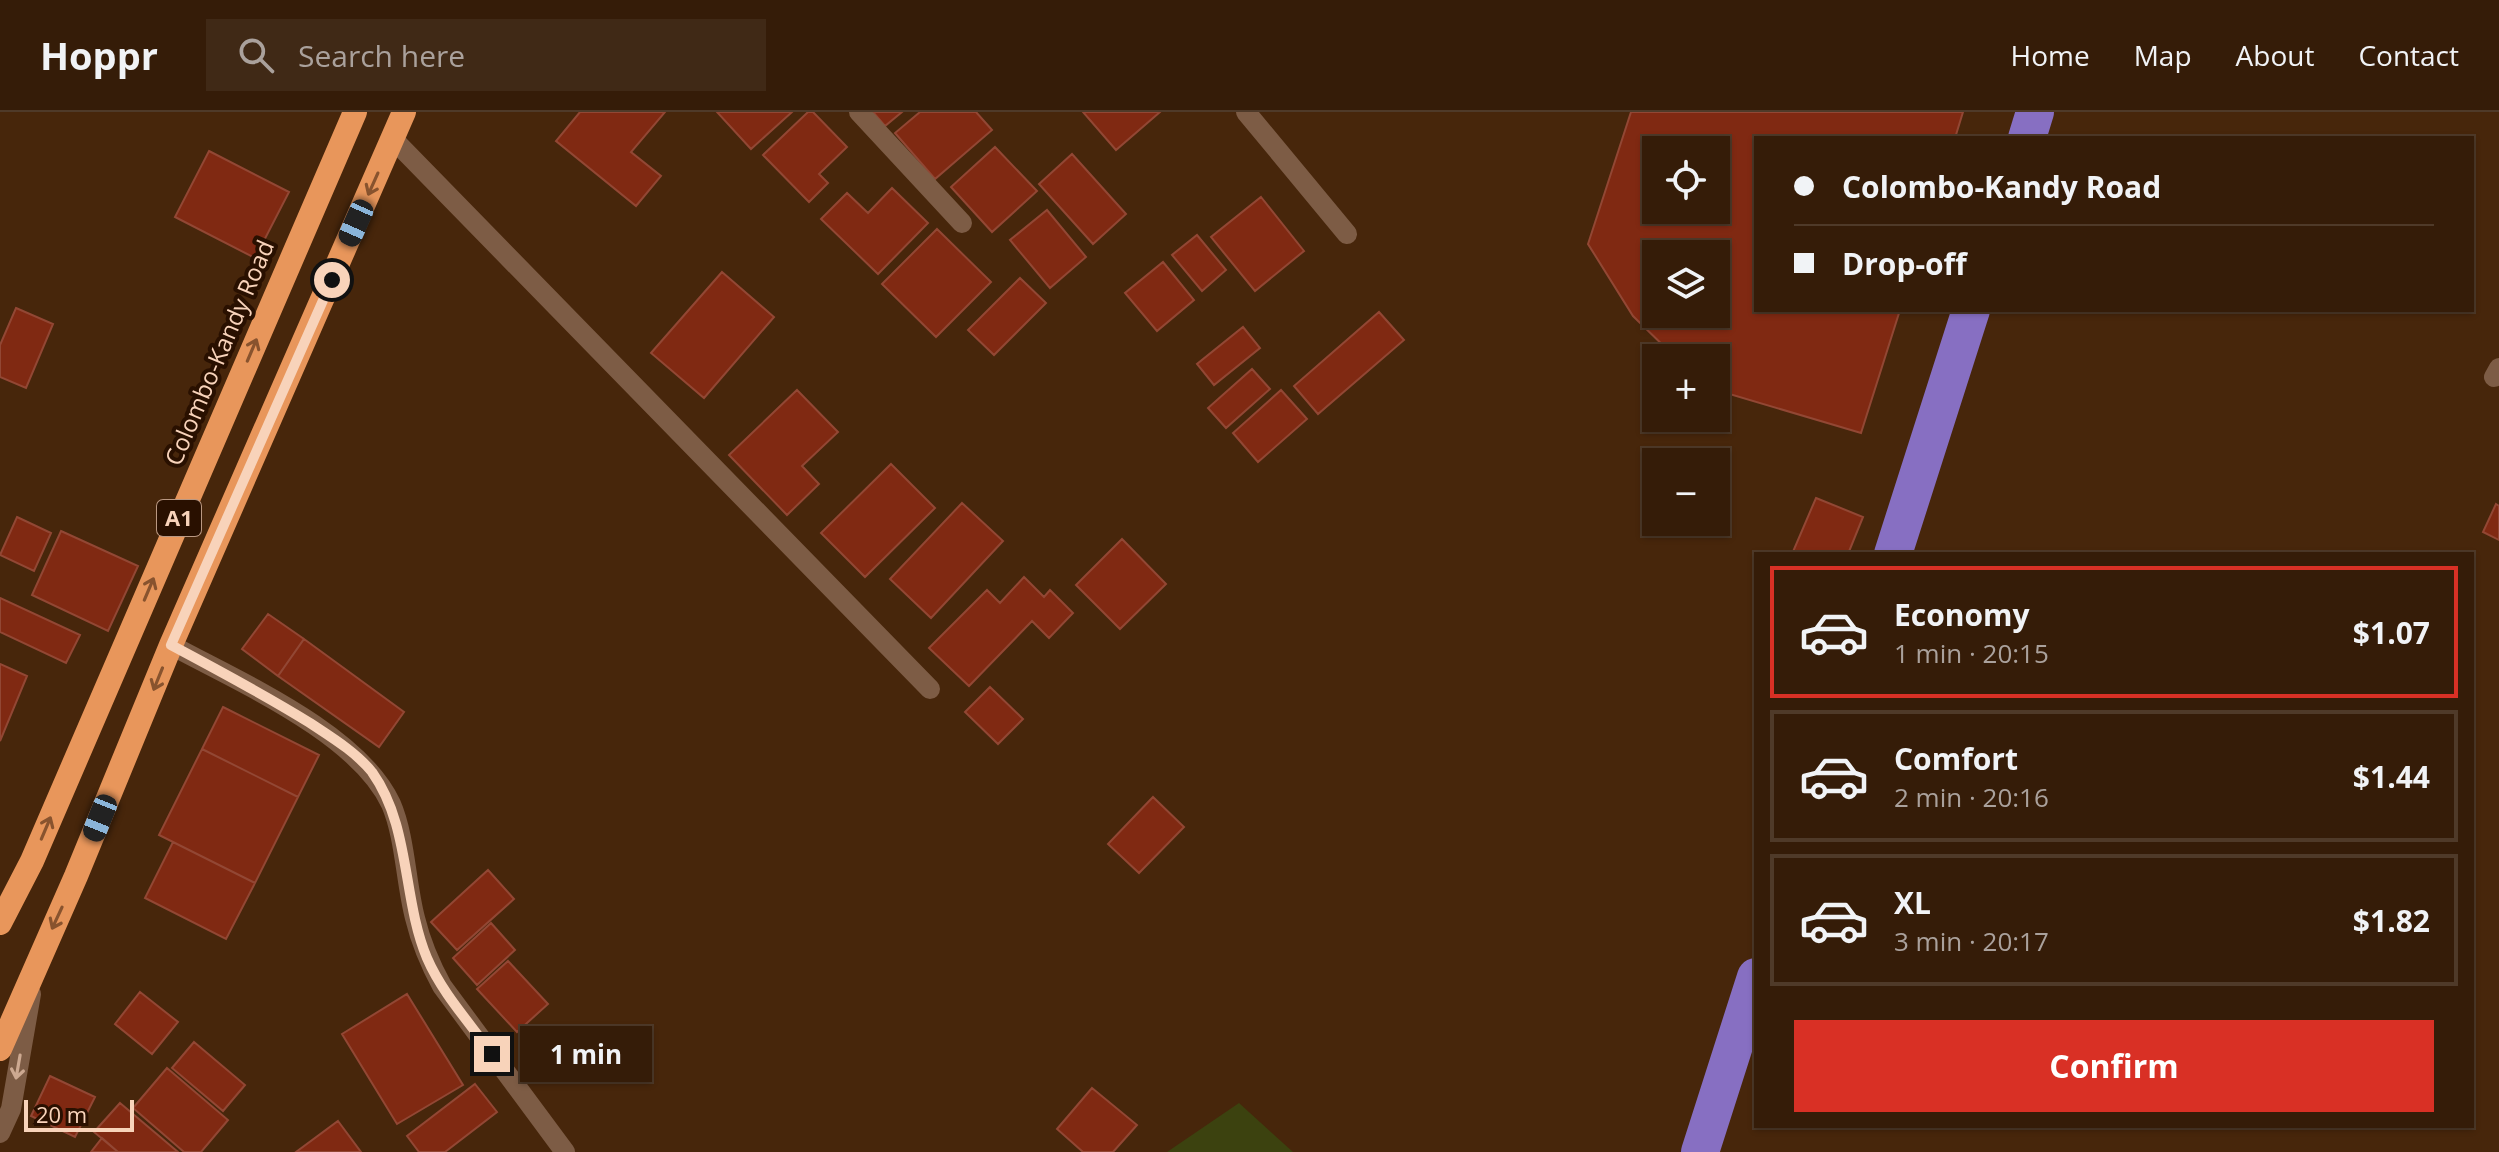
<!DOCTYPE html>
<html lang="en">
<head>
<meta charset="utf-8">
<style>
	:root { --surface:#351c08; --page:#402916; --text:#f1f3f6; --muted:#aaa19c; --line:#4f3a29; --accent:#d93025 }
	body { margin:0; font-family:"Open Sans",sans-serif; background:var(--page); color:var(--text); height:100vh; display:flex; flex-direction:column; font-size:30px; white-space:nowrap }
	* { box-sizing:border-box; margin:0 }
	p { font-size:26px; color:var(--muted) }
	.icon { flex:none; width:44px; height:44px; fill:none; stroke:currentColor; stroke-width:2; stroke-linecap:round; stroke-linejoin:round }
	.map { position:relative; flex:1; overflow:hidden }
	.panel { position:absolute; left:1754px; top:440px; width:720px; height:576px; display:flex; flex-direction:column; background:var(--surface); border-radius:0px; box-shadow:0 2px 6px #0004,0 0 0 2px var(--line) }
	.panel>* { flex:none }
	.hud { position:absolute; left:1754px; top:24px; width:720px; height:176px; border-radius:0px; box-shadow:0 2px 6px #0004,0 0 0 2px var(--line); display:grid; align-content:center; height:176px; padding:0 40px; background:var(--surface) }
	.tools { position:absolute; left:1642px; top:24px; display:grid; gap:16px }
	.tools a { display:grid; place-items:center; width:88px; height:88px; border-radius:0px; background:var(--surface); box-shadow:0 2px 6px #0004,0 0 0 2px var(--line); font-size:40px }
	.scale { position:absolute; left:24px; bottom:20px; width:110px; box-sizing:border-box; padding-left:8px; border:4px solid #f8d3ba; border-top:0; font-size:22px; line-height:28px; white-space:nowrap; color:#f8d3ba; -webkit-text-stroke:6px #291000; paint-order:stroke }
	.end { position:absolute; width:36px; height:36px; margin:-18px; border:10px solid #f8d3ba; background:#111; box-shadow:0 0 0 4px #111 }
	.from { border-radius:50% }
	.bubble { position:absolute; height:56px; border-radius:0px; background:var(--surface); box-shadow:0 2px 6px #0004,0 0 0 2px var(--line); font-size:26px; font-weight:700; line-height:56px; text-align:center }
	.car { position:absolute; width:24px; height:48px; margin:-24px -12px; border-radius:10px; box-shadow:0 0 6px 2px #0007; background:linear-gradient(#222 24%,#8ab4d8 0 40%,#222 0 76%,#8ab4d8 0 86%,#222 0) }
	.hud b { display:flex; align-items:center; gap:28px; height:76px; font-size:30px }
	.hud b+b { border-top:2px solid var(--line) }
	.hud i { width:20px; height:20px; background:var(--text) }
	ul { padding:14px 0 0; list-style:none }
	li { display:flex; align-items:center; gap:24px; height:132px; margin:0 16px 12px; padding:0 24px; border:4px solid var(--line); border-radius:0px }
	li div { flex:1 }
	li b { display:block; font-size:30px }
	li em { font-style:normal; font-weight:700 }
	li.current { border-color:var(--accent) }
	li>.icon { width:72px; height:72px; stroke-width:1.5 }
	.cta { display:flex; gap:16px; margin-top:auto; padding:16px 40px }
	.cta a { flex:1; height:92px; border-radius:0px; background:var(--accent); color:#fff; font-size:32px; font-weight:700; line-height:92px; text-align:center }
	header { display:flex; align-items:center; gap:48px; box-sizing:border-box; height:112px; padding:0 40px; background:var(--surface); border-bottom:2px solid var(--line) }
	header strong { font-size:38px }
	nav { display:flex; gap:44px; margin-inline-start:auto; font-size:28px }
	.search { width:560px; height:72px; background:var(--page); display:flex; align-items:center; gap:20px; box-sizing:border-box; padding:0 28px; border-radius:0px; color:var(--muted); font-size:30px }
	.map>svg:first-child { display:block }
</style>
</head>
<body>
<header>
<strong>Hoppr</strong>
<div class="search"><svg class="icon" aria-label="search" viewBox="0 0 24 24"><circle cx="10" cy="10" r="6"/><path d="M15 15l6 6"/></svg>Search here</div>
<nav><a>Home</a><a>Map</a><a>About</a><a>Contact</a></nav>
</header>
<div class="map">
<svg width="2499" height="1040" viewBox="0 0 2499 1040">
	<rect width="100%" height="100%" fill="#47260b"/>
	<!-- green -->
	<path fill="#3c420f" d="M1239 991 1293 1040H1167Z"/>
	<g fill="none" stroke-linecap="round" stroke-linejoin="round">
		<!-- canal -->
		<path stroke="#876fc2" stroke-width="38" d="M2027 26 2035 0
			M1893 442 1971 198
			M1700 1040 1756 865"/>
	</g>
	<!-- building -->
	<path fill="#802912" stroke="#924734" stroke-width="2" fill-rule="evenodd" d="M580 0H665L631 40 661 64 636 94 556 29Z
		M717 0H792L751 37Z
		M808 0H813L847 35 819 62 828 71 809 90 763 43Z
		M873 0H902L885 14Z
		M920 0H976L992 18 935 67 895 21Z
		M1083 0H1160L1116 38Z
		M1631 0H1963L1955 26H1756V198H1900L1861 321 1716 278V246H1676L1633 204 1588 132ZM1656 38H1716V98H1656ZM1656 142H1716V202H1656Z
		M995 35 1037 79 992 120 951 75Z
		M209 39 289 80 255 146 175 105Z
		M1072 42 1126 102 1093 132 1039 72Z
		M892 76 928 111 878 162 821 107 847 81 868 101Z
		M1261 85 1304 139 1255 179 1211 125Z
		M1047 98 1086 145 1050 176 1010 128Z
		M937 117 991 170 936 225 882 172Z
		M1197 123 1226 158 1202 179 1172 143Z
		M1163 150 1194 188 1157 219 1125 181Z
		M722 160 774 205 704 286 651 241Z
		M1020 166 1046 191 994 243 968 218Z
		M16 196 53 212 26 276 0 265V233Z
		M1379 200 1404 228 1318 302 1294 274Z
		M1243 215 1260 236 1214 273 1197 252Z
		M1252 257 1270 277 1226 316 1208 296Z
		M797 278 838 320 802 354 819 372 787 403 729 343Z
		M1281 278 1307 307 1258 350 1233 321Z
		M891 352 935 396 865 465 821 421Z
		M1816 386 1863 405 1848 442H1792Z
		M962 391 1003 429 931 506 890 467Z
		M2496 392 2499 394V428L2483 420Z
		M17 405 51 421 34 459 0 443Z
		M61 419 138 454 108 519 32 483Z
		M1122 427 1166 472 1120 517 1076 473Z
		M1024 465 1044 485 1050 478 1073 501 1049 526 1032 509 969 574 929 536 987 478 1000 491Z
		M0 486 80 523 66 551 0 520Z
		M268 502 304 527 278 564 242 537Z
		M304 527 404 600 379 635 278 564Z
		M0 552 27 564 0 629Z
		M990 575 1023 607 998 632 965 600Z
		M223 595 319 643 298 685 202 637Z
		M202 637 298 685 255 771 159 723Z
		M1153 685 1184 715 1139 761 1108 732Z
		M173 730 255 771 226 827 145 786Z
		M488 758 514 787 457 838 431 810Z
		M491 811 515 838 477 873 453 846Z
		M508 849 548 892 517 920 477 877Z
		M140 880 178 910 152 942 115 912Z
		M407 882 463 973 397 1012 342 922Z
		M194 930 245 973 223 999 172 956Z
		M167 956 228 1008 201 1040H184L133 996Z
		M50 964 95 985 75 1025 31 1004Z
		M475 972 497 1000 445 1040H419L407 1024Z
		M1092 976 1137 1013 1113 1040H1083L1057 1017Z
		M120 991 178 1040H118L94 1020Z
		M338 1009 361 1040H296Z
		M102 1026 118 1040H91Z"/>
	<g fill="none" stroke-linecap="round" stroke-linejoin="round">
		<!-- minor -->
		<path stroke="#7d5c45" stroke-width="20" d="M859 0 962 111
			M1246 0 1347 122
			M393 27 930 577
			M2494 265 2499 256
			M171 533C239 570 358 621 391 692 405 724 406 772 415 806 421 831 430 852 442 874L565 1040
			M0 1021 11 997 31 882"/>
		<!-- highway -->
		<path stroke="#e8965b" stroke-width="24" d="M0 811 32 749 355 0
			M0 937 76 764 171 533 404 0"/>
	</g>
	<!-- one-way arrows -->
	<defs><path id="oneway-shaft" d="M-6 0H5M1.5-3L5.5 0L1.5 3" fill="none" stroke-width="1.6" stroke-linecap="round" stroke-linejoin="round" transform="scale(2)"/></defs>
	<g stroke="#88532e">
		<use href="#oneway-shaft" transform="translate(373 72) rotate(114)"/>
		<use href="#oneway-shaft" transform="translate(252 238) rotate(-67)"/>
		<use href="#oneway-shaft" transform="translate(149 477) rotate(-67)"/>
		<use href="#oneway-shaft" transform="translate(158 567) rotate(112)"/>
		<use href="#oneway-shaft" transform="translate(46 716) rotate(-67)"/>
		<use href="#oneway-shaft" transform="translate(57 806) rotate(115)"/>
	</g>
	<use stroke="#cda991" href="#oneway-shaft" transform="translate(18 955) rotate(100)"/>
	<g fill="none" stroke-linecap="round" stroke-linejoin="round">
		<!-- route -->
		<path stroke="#f8d3ba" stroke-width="10" d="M332 168 171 533C218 558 265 583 310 611 331 625 356 640 372 660 411 715 402 786 427 846 442 881 470 911 492 942"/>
	</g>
	<g text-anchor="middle" stroke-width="8" stroke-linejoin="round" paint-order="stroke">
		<!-- shield labels -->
		<rect fill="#291000" stroke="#ba9882" stroke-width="2" x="157" y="388" width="44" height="36" rx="6"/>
		<g font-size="22" font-weight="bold" fill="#f8d3ba">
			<text x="179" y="414">A1</text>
		</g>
		<!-- street labels -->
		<g font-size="24" fill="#f8d3ba" stroke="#291000">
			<text transform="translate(220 241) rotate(-67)" y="8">Colombo-Kandy Road</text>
		</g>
	</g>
</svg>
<div class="tools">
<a><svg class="icon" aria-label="locate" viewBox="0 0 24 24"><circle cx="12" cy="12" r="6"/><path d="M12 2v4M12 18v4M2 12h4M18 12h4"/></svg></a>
<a><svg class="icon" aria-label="layers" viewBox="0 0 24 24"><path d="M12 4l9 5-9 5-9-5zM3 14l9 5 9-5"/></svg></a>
<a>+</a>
<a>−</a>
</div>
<div class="scale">20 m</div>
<i class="end from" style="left:332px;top:168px"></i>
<i class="end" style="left:492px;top:942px"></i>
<div class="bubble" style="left:520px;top:914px;width:132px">1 min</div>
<i class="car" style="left:356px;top:111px;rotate:204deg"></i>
<i class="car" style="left:100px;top:706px;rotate:202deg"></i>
<div class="hud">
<b><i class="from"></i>Colombo-Kandy Road</b>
<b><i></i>Drop-off</b>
</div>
<section class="panel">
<ul>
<li class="current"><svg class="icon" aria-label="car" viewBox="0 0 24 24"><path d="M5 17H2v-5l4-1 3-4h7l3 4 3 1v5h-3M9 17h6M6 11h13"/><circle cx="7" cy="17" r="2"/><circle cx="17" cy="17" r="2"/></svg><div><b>Economy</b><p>1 min · 20:15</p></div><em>$1.07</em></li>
<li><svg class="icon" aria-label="car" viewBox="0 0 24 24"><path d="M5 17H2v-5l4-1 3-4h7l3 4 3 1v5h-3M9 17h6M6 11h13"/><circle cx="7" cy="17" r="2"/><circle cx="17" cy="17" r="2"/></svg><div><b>Comfort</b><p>2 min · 20:16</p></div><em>$1.44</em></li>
<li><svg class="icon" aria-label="car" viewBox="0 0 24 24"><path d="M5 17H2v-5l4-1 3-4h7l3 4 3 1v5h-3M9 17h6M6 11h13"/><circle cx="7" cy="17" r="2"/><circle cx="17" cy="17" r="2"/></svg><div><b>XL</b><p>3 min · 20:17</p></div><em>$1.82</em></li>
</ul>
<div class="cta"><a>Confirm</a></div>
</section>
</div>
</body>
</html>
